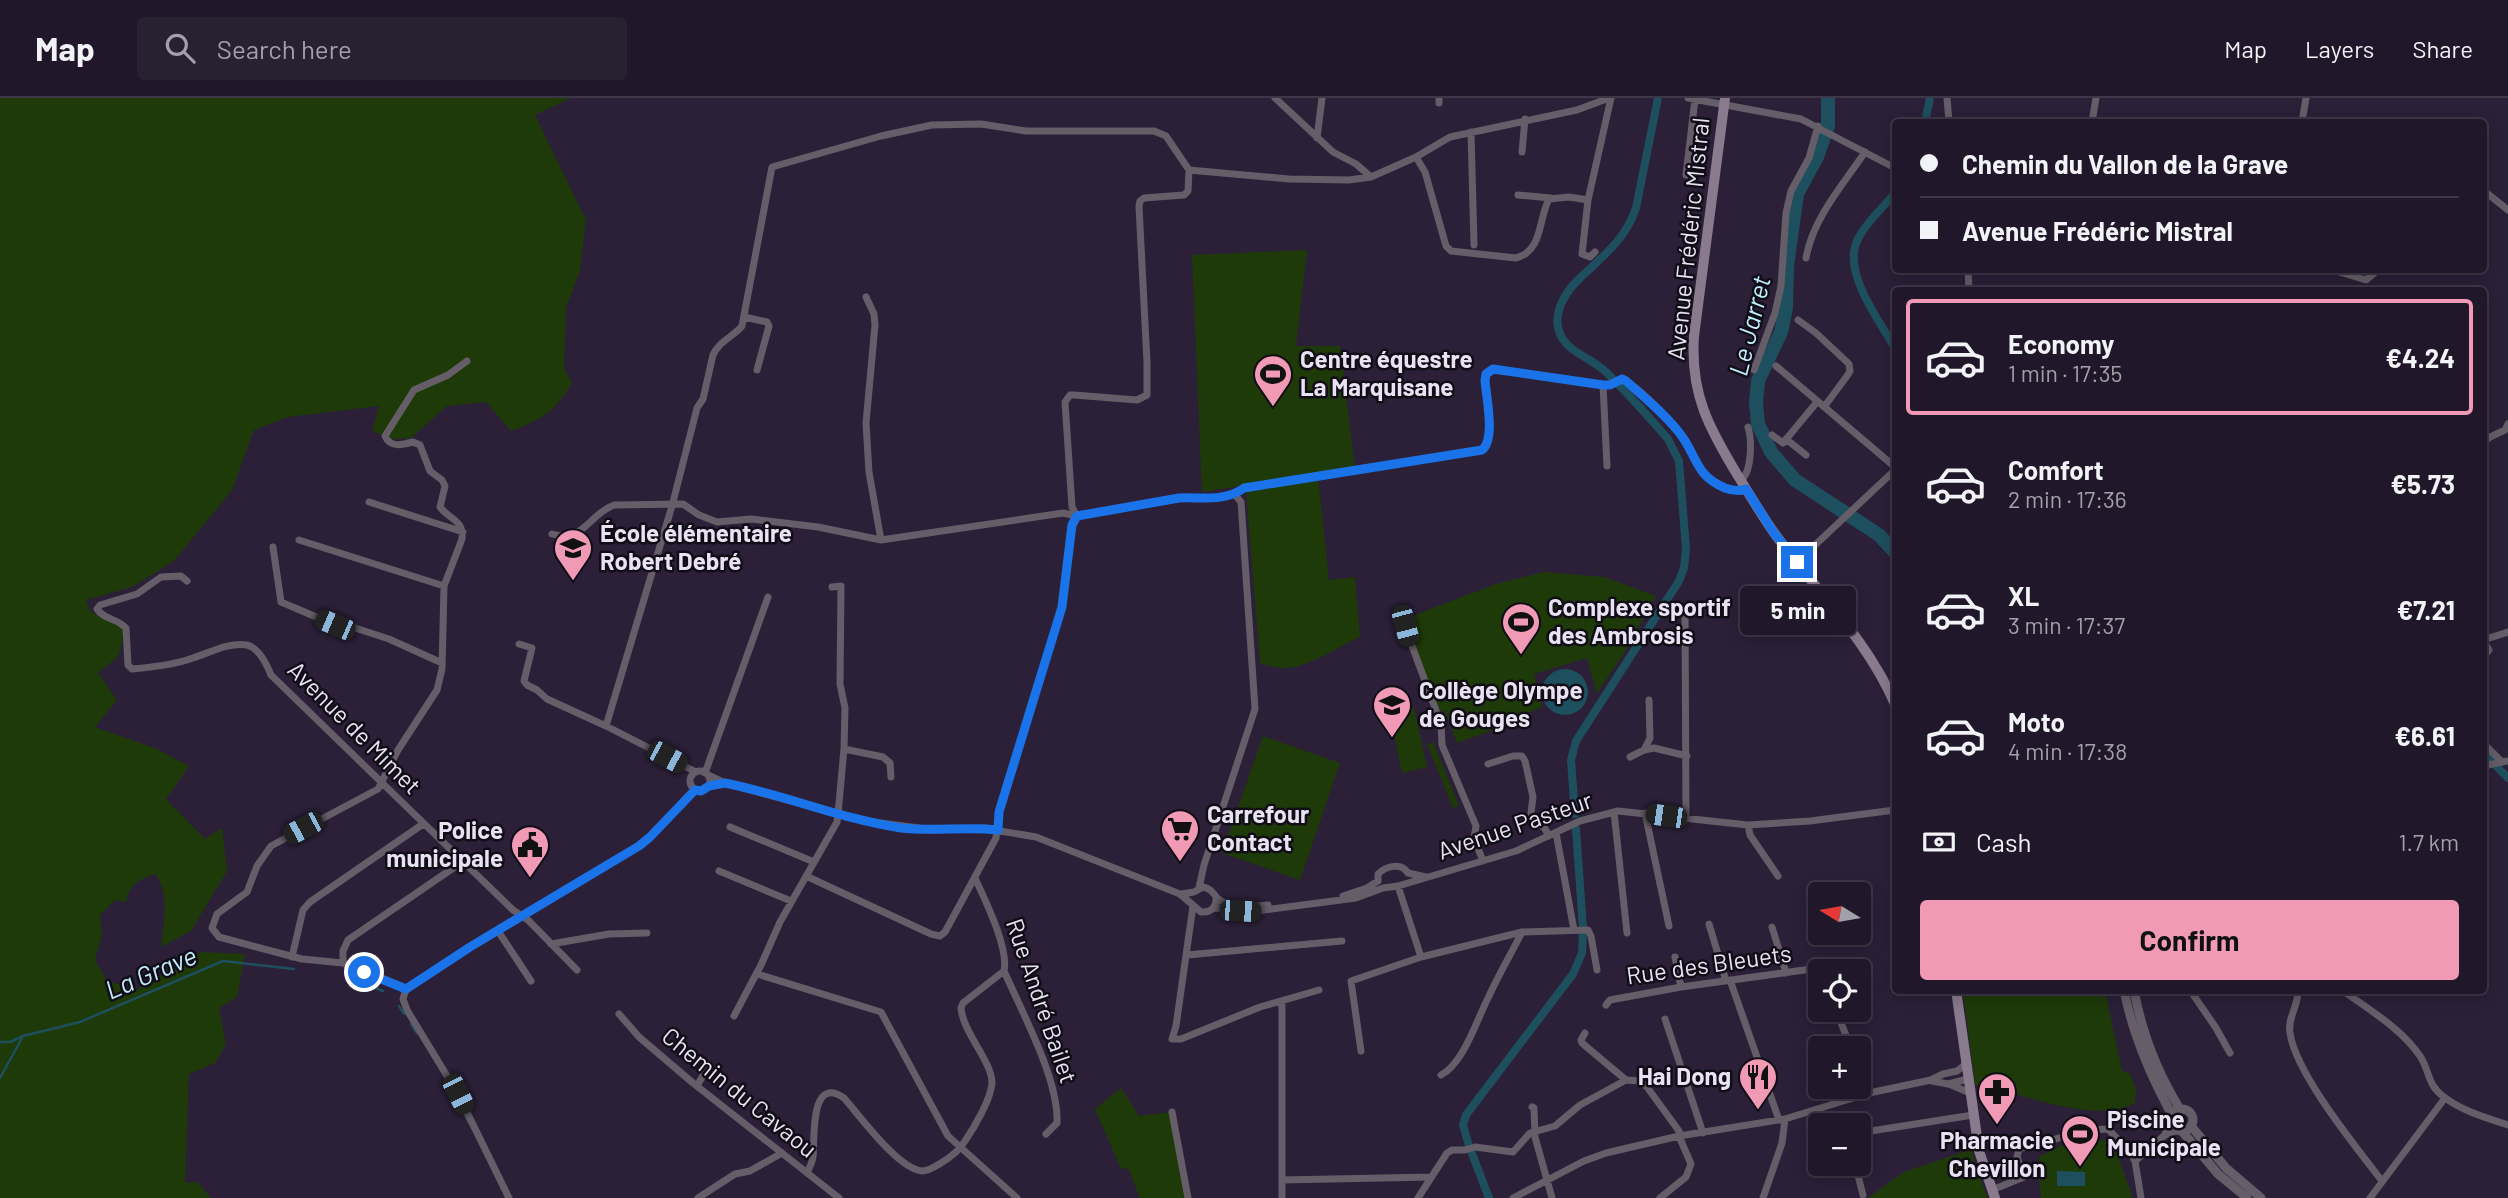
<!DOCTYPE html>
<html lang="en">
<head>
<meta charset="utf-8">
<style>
	:root { --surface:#20182a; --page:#282132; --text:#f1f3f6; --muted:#a2a0a8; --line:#3d3747; --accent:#f09ab5 }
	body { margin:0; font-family:Barlow,sans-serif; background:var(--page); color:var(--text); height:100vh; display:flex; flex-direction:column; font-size:26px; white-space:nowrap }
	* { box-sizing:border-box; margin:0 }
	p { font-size:23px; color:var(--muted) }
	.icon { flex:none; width:38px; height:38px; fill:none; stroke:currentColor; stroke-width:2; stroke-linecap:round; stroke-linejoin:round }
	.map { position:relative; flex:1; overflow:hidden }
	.drawer { position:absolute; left:1892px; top:189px; width:595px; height:707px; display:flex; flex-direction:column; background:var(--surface); border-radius:7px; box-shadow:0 4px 18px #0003,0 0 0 2px var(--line) }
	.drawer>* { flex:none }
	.top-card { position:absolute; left:1892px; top:21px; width:595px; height:154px; border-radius:7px; box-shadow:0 4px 18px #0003,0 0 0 2px var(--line); display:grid; align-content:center; height:154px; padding:0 28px; background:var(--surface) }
	.needle { width:46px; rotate:281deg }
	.controls { position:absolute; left:1808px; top:784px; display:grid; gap:14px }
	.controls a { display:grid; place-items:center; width:63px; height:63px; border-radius:7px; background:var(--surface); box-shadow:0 4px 18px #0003,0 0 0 2px var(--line); font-size:35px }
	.end { position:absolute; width:32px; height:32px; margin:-16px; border:9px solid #1a73e8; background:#fff; box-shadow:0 0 0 4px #fff }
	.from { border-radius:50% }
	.bubble { position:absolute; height:49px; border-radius:7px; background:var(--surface); box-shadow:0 4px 18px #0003,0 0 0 2px var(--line); font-size:23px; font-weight:700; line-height:49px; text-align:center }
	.car { position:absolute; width:21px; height:42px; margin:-21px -10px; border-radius:9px; box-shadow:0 0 5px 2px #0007; background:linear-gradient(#222 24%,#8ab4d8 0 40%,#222 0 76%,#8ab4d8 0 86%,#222 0) }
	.top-card b { display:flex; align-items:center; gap:24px; height:66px; font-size:26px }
	.top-card b+b { border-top:2px solid var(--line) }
	.top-card i { width:18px; height:18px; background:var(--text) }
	ul { padding:12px 0 0; list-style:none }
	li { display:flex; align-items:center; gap:21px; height:116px; margin:0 14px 10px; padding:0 14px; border:4px solid transparent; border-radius:7px }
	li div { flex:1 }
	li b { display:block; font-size:26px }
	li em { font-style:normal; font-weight:700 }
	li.selected { border-color:var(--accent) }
	li>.icon { width:63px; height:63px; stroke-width:1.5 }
	.pay { display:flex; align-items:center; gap:18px; height:77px; padding:0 28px; font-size:26px }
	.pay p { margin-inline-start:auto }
	.action { display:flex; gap:14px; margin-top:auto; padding:14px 28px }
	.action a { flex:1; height:80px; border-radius:7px; background:var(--accent); color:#111; font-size:28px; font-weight:700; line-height:80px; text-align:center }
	header { display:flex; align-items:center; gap:42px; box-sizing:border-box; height:98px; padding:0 35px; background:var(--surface); border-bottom:2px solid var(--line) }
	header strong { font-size:33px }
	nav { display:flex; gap:38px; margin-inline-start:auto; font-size:24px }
	.search { width:490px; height:63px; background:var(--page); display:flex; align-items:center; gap:18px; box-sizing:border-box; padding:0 24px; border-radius:7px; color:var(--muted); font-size:26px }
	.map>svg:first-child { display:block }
</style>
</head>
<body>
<header>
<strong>Map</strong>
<div class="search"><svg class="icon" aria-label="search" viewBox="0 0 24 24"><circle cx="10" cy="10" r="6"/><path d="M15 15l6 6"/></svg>Search here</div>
<nav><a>Map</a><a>Layers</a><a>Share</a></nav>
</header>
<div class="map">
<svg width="2508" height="1100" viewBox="0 0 2508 1100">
	<rect width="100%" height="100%" fill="#2b2038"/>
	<!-- green -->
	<path fill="#1e3a09" d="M0 0H571L535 17 586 122 580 172 566 210 564 270 572 285C553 315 545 320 511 333L486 304 447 308 411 340 393 341 372 333 379 308 288 319 254 332 232 392 174 463 132 489 86 502 90 513 125 532 118 559 98 575 117 602 95 629 157 651 189 668 166 701 205 741 222 730 227 773 191 833 161 849C163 824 171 797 155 776 138 782 130 786 126 804L115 802 100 817 102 837 95 862 107 883 119 886 130 895 201 854 245 856 237 899 219 910 226 946 215 965 189 976 185 1085 197 1084 211 1100H0Z
		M1307 152 1296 248H1340L1355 370 1202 394 1192 157Z
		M1318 379 1329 482 1355 479 1360 539C1338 549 1312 567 1288 570 1278 571 1269 568 1260 565L1246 392Z
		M1544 474 1604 479 1656 498 1624 555 1597 595 1587 560 1534 576 1542 609 1517 619 1518 623 1457 645 1445 613H1440L1415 548 1407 550 1399 523 1496 486Z
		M1414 610 1427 669 1402 675 1390 615Z
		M1263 638 1340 665 1300 782 1222 755Z
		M1433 644 1459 708 1453 710 1427 646Z
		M1963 893H2105L2122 973 2130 975 2136 990 2135 1005C2092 1028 2021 993 1975 987Z
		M1121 990 1139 1018 1172 1014 1188 1100H1140L1128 1070 1121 1071 1095 1011Z
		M2082 1041 2109 1042 2118 1058 2133 1100H2041L2039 1073 2037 1072 2039 1059 2066 1045Z
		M1972 1051 1976 1071 1988 1100H1868L1904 1074Z"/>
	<!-- water -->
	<path fill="#1e4f5f" d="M1542 594a23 23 0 1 1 46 0a23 23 0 1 1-46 0Z
		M2057 1073 2085 1074V1088H2057Z"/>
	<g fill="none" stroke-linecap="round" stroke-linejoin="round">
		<!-- stream -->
		<path stroke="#1e4f5f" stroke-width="2.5" d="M346 878 383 893
			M399 908 404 916
			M411 926 417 935
			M0 944H10L23 938 80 924 223 863 294 871
			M0 980 22 940
			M446 983 452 993
			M456 1000 469 1025"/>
		<!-- canal -->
		<path stroke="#1e4f5f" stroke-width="8" d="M1925 24 1930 0
			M1895 95C1883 110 1866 124 1858 141 1841 173 1879 222 1895 250
			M2483 655 2508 680
			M1575 716 1571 662 1576 643 1679 483 1684 470 1686 450 1679 363 1668 341C1648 318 1628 295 1606 274 1597 265 1585 260 1575 253 1545 232 1558 201 1580 180 1602 159 1626 141 1636 110L1658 0
			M1576 731 1583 830
			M1469 1048 1463 1027 1466 1017 1573 876 1582 855 1583 835
			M1471 1053 1489 1100"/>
		<!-- river -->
		<path stroke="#1e4f5f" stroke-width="14" d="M1828 0V28L1817 59 1797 96 1787 168 1786 210 1781 234 1758 283 1756 305 1758 326 1771 354 1795 382 1879 437 1895 454"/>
		<!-- minor -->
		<path stroke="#655d68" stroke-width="7" d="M1275 0 1333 54 1356 66 1371 79
			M1439 0V5
			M1688 0 1801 21 1895 70
			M1947 0 1949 24
			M2092 24 2096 0
			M2302 24 2306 0
			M1471 34 1474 147
			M1317 40 1322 0
			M1522 54 1525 21
			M1416 59 1425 74 1446 148 1451 153 1516 160C1543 153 1538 122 1549 101L1569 99 1588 102 1582 156 1590 159 1595 154
			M1686 77 1695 1
			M2483 92 2508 112
			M1518 97 1551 100
			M1588 102 1611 0
			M1806 160C1813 120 1843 87 1865 54
			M1968 172 1969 192
			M2333 172 2366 182 2378 172
			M866 199 874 216 875 227 866 325 869 374 881 442
			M744 219 767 224 769 228 757 272
			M1798 222 1816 235 1849 266 1850 273 1847 278 1824 309
			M1776 268 1895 369
			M1754 272 1775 215 1781 188 1786 115 1791 93 1809 60 1818 28
			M1603 287 1607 368
			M1772 337 1783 345 1817 304
			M1786 341 1806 357
			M2483 345 2490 339 2505 332 2508 326
			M1741 382C1752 374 1752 342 1748 329
			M369 404 463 434
			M1077 418 1072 409 1065 304 1070 297H1074L1137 302 1147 297V264L1139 108 1140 103 1144 100 1184 97 1188 93 1189 72
			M552 436C584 445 589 416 614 407L683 406 699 417 717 424 751 421 818 429 881 442 1063 415 1077 418 1179 400C1200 399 1225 404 1244 390L1482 352C1495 340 1487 299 1485 282L1486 276 1493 271 1603 287H1610L1622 280C1643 294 1666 317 1681 337 1698 360 1695 377 1725 390 1733 393 1739 394 1746 391
			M299 442 444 488
			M273 449 281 504 335 527 349 528 389 541 442 565
			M1797 464 1895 372
			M187 483 181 478 161 479 137 496 100 507 97 511C103 521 118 521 126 530L128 567 132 571C153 569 173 567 193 560 209 555 229 544 247 547 259 550 267 567 271 577L513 812 528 822 577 872
			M1685 512 1686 721
			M1405 529 1441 626 1442 647 1476 728 1474 740 1483 763
			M2483 542 2508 534
			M2483 542 2489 552 2483 560
			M519 546 532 550 524 583 527 587 537 592 547 601 606 628 696 674
			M1649 602 1650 640 1644 652 1654 650 1687 658
			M606 628 672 408 697 310 703 301 713 257C719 243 733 239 742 228L772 69 881 38 932 27 981 26 1026 33H1154L1166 38 1189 72 1289 81 1349 82 1371 79 1416 59 1450 39 1577 12 1609 0
			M2483 645 2502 664
			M844 651 883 659 890 665 891 679
			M1630 659 1644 652
			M1488 666 1513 658H1522L1525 663 1533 699 1531 715 1534 725 1544 729 1549 738
			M2483 668 2508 663
			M690 683a10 10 0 1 1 20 0a10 10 0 1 1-20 0Z
			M705 675 768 499
			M708 677 725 685 865 723 934 732 983 730 1036 739 1180 796 1201 814C1211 815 1217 809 1216 799
			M1614 714 1627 835
			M1645 715 1669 828
			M1748 727 1750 737 1778 778
			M730 729 814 764
			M1556 735 1574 832
			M719 773 791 803
			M806 778 931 836 940 838 945 834 996 740 999 714 1062 509 1072 427 1077 418
			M975 780C985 802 1009 850 1004 873 1022 914 1059 982 1057 1025L1046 1036
			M1378 783V776C1386 768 1401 764 1408 775L1426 779
			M1398 788 1421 859
			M1199 790 1204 767 1255 611 1241 404 1235 397
			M1181 796 1194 794 1203 789C1214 791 1213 798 1221 803 1233 811 1255 809 1268 807
			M1343 798 1367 790 1378 783
			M1193 808 1176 928 1172 941H1181L1260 909 1319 892
			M1214 810 1257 813 1356 800 1383 790 1398 788 1516 753 1580 723 1618 713 1748 727 1810 723 1895 712
			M1709 826 1726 883
			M1772 829 1786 875
			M498 833 531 883
			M551 846 609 836 647 835
			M1187 857 1342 843
			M292 859 303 812 310 804 423 726
			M1675 859 1681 889
			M343 865V853L348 842 462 764
			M757 876 881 914 948 1038 1017 1100
			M1730 882 1779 1022
			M406 891 343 865 302 861 219 839 212 830 217 816 247 794 257 768 271 748 378 691 398 652 437 592 442 571 444 488 462 441C464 422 450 422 440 409L445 388 442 382 430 373 420 347 413 344C402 347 390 350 385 338L414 292 448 277 467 263
			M406 891 484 840 639 748 650 739 695 692
			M406 891 403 901 407 912 458 996 509 1100
			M2190 892 2216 930 2230 955
			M2298 892C2299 907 2287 920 2290 935 2296 976 2356 1049 2382 1083
			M2342 892C2369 912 2401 930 2420 958 2430 973 2427 987 2444 999 2462 1013 2487 1020 2508 1027
			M1606 907 1610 902 1681 889 1819 870 1821 873
			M1836 912 1851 950
			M619 916 639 939 693 985 839 1100
			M734 918 761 867 780 824 837 724 838 716 844 651 845 610 840 586 841 488 832 489
			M1665 921 1703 1035
			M1585 935 1581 942 1582 945 1626 982
			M1361 953 1351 883 1421 859 1522 834 1588 832 1591 838 1597 872
			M1858 968 1869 995
			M1441 977C1464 965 1477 921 1489 898 1499 876 1511 856 1522 834
			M1932 983 1948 986 1968 981
			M1949 986 1970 995
			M697 988 709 967
			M1532 1009 1534 1010 1535 1039 1552 1100
			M1172 1014 1188 1100
			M1858 1035 1973 1017
			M2165 1036 2171 1023
			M1855 1066 1863 1097
			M807 1075C810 1069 812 1065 813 1059 815 1043 809 976 844 1000 860 1018 898 1071 922 1073 929 1073 936 1068 941 1065 951 1059 959 1053 965 1043 974 1030 991 1001 992 985 992 963 963 935 961 910L963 905 1004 873
			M1282 1082 1431 1079
			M1992 1092 2024 1079 2017 1059 2019 1051 2088 1032 2108 1031 2129 1053 2135 1063
			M698 1100 735 1076 750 1073 782 1055
			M1282 1100V904
			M1418 1100 1447 1055 1452 1052H1465L1475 1049 1513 1054 1530 1035 1555 1028 1580 1007 1626 982 1640 983 1647 989 1679 1033V1038L1691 1066 1686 1079 1660 1100
			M1513 1100 1584 1063 1606 1055 1679 1038 1785 1021 1869 995 1931 982 1943 976 1957 973 1966 966
			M1763 1100 1782 1045 1785 1021
			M2141 1100 2135 1063 2165 1037 2178 1032
			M2370 1100 2445 1000"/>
		<!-- tertiary -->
		<path stroke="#655d68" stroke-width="9" d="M2124 892C2133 938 2150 977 2172 1017
			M2134 892C2142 935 2157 974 2180 1011
			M2171 1022a11 11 0 1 1 22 0a11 11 0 1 1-22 0Z
			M2191 1028 2226 1070 2261 1100
			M2181 1032 2218 1076 2247 1100"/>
		<!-- secondary -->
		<path stroke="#897b8d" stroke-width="10" d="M1725 0 1694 238C1690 296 1709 330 1738 378 1750 397 1762 418 1775 436 1816 493 1867 541 1895 606
			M1956 892 1979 1053 1995 1100"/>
	</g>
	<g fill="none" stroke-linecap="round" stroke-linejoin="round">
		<!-- route -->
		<path stroke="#1a73e8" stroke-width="9" d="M364 874 406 891 470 849 639 748 650 739 695 692 701 693 709 688 725 685C785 697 841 721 901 730 934 734 966 728 998 732L999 714 1062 509 1072 427 1077 418 1179 400C1200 399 1225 404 1244 390L1482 352C1496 341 1486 299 1485 282L1486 276 1493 271 1603 287H1610L1622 281 1626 283C1645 300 1666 317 1681 337 1698 360 1695 377 1725 390 1733 393 1739 394 1746 391L1774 435 1797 464"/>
	</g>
	<!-- icons -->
	<defs>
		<symbol id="stadium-pin" viewBox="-11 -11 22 30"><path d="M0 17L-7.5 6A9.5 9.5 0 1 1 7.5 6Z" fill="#f09ab5" stroke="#110d17"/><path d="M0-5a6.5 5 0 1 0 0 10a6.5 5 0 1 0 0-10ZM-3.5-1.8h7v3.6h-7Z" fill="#111"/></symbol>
		<symbol id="school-pin" viewBox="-11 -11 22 30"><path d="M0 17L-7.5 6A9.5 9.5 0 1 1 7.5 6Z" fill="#f09ab5" stroke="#110d17"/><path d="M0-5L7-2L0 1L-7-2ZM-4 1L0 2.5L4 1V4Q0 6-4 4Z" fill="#111"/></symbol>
		<symbol id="supermarket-pin" viewBox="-11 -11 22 30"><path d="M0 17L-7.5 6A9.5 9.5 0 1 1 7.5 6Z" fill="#f09ab5" stroke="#110d17"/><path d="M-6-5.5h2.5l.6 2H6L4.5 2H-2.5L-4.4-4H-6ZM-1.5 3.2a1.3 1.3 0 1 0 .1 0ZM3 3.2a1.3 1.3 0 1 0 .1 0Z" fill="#111"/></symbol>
		<symbol id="civic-pin" viewBox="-11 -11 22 30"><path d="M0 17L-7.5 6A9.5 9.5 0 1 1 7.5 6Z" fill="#f09ab5" stroke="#110d17"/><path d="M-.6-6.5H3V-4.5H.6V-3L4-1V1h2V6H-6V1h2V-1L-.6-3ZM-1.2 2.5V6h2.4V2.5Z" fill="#111"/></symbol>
		<symbol id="restaurant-pin" viewBox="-11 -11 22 30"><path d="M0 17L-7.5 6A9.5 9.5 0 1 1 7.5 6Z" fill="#f09ab5" stroke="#110d17"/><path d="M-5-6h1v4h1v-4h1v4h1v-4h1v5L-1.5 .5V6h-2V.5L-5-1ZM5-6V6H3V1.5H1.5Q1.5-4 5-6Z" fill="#111"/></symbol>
		<symbol id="pharmacy-pin" viewBox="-11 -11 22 30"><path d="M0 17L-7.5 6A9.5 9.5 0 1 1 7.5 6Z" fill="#f09ab5" stroke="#110d17"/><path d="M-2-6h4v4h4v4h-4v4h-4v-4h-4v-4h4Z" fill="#111"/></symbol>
	</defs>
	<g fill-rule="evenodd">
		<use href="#stadium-pin" x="1251" y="254" width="44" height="60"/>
		<use href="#school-pin" x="551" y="428" width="44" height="60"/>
		<use href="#stadium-pin" x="1499" y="502" width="44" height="60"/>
		<use href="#school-pin" x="1370" y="585" width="44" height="60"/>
		<use href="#supermarket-pin" x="1158" y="709" width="44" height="60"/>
		<use href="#civic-pin" x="508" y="725" width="44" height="60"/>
		<use href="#restaurant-pin" x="1736" y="957" width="44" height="60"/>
		<use href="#pharmacy-pin" x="1975" y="972" width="44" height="60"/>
		<use href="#stadium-pin" x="2058" y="1014" width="44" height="60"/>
	</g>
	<g text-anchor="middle" stroke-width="5" stroke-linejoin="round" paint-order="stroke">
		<!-- street labels -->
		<g font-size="24" fill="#e8e2f2" stroke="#110d17">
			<text transform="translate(1689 141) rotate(-84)" y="8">Avenue Frédéric Mistral</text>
			<text transform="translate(354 630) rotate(45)" y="8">Avenue de Mimet</text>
			<text transform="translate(1515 728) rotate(-19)" y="8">Avenue Pasteur</text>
			<text transform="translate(1709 867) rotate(-8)" y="8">Rue des Bleuets</text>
			<text transform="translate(1041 903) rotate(71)" y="8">Rue André Bailet</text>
			<text transform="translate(739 995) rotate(39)" y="8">Chemin du Cavaou</text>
		</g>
		<!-- poi labels -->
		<g font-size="24" font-weight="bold" fill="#e8e2f2" stroke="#110d17" text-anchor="start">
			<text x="1300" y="270">Centre équestre<tspan x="1300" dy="28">La Marquisane</tspan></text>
			<text x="600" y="444">École élémentaire<tspan x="600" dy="28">Robert Debré</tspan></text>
			<text x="1548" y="518">Complexe sportif<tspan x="1548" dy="28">des Ambrosis</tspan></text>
			<text x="1419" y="601">Collège Olympe<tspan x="1419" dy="28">de Gouges</tspan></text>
			<text x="1207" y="725">Carrefour<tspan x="1207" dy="28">Contact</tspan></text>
			<text x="503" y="741" text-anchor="end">Police<tspan x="503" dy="28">municipale</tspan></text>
			<text x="1731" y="987" text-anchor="end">Hai Dong</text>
			<text x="2107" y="1030">Piscine<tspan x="2107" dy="28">Municipale</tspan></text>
			<text x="1997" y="1051" text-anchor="middle">Pharmacie<tspan x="1997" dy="28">Chevillon</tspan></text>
		</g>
		<!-- water labels -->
		<g font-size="26" font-style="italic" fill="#c0ecfd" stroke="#110d17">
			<text transform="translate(1750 228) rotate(-76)" y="9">Le Jarret</text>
			<text transform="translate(151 875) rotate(-23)" y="9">La Grave</text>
		</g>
	</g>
</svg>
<div class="controls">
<a><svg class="needle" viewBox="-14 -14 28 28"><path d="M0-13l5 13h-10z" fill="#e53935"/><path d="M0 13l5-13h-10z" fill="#a2a0a8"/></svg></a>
<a><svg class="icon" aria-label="locate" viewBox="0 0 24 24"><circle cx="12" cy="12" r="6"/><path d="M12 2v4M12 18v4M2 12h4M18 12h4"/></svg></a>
<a>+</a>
<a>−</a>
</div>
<i class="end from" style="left:364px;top:874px"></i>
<i class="end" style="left:1797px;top:464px"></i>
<div class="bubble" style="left:1740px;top:488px;width:116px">5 min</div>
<i class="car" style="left:335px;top:527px;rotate:293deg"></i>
<i class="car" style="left:1405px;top:528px;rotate:165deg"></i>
<i class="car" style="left:667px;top:659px;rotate:118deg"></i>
<i class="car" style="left:1666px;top:718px;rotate:278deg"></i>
<i class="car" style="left:303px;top:730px;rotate:242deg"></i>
<i class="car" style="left:1240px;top:813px;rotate:93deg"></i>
<i class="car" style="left:458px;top:996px;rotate:153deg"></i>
<div class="top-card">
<b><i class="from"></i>Chemin du Vallon de la Grave</b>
<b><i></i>Avenue Frédéric Mistral</b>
</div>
<section class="drawer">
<ul>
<li class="selected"><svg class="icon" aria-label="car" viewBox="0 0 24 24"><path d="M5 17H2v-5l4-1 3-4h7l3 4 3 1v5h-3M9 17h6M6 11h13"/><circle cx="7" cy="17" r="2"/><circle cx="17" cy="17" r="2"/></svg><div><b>Economy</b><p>1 min · 17:35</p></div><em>€4.24</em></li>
<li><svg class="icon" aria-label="car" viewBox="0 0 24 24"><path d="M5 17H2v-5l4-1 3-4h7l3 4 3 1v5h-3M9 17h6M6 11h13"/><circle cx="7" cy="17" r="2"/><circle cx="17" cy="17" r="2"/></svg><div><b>Comfort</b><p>2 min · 17:36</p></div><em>€5.73</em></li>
<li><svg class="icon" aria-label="car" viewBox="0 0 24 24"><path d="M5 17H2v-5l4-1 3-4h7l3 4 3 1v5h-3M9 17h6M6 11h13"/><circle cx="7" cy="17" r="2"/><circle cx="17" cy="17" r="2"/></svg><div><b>XL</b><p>3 min · 17:37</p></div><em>€7.21</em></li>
<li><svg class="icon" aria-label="car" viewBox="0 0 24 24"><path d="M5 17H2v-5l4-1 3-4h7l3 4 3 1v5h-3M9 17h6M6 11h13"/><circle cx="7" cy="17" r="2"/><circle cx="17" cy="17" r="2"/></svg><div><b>Moto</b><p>4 min · 17:38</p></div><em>€6.61</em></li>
</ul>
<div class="pay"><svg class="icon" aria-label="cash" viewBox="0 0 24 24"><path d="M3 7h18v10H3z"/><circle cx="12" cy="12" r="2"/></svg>Cash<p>1.7 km</p></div>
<div class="action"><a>Confirm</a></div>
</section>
</div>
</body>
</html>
